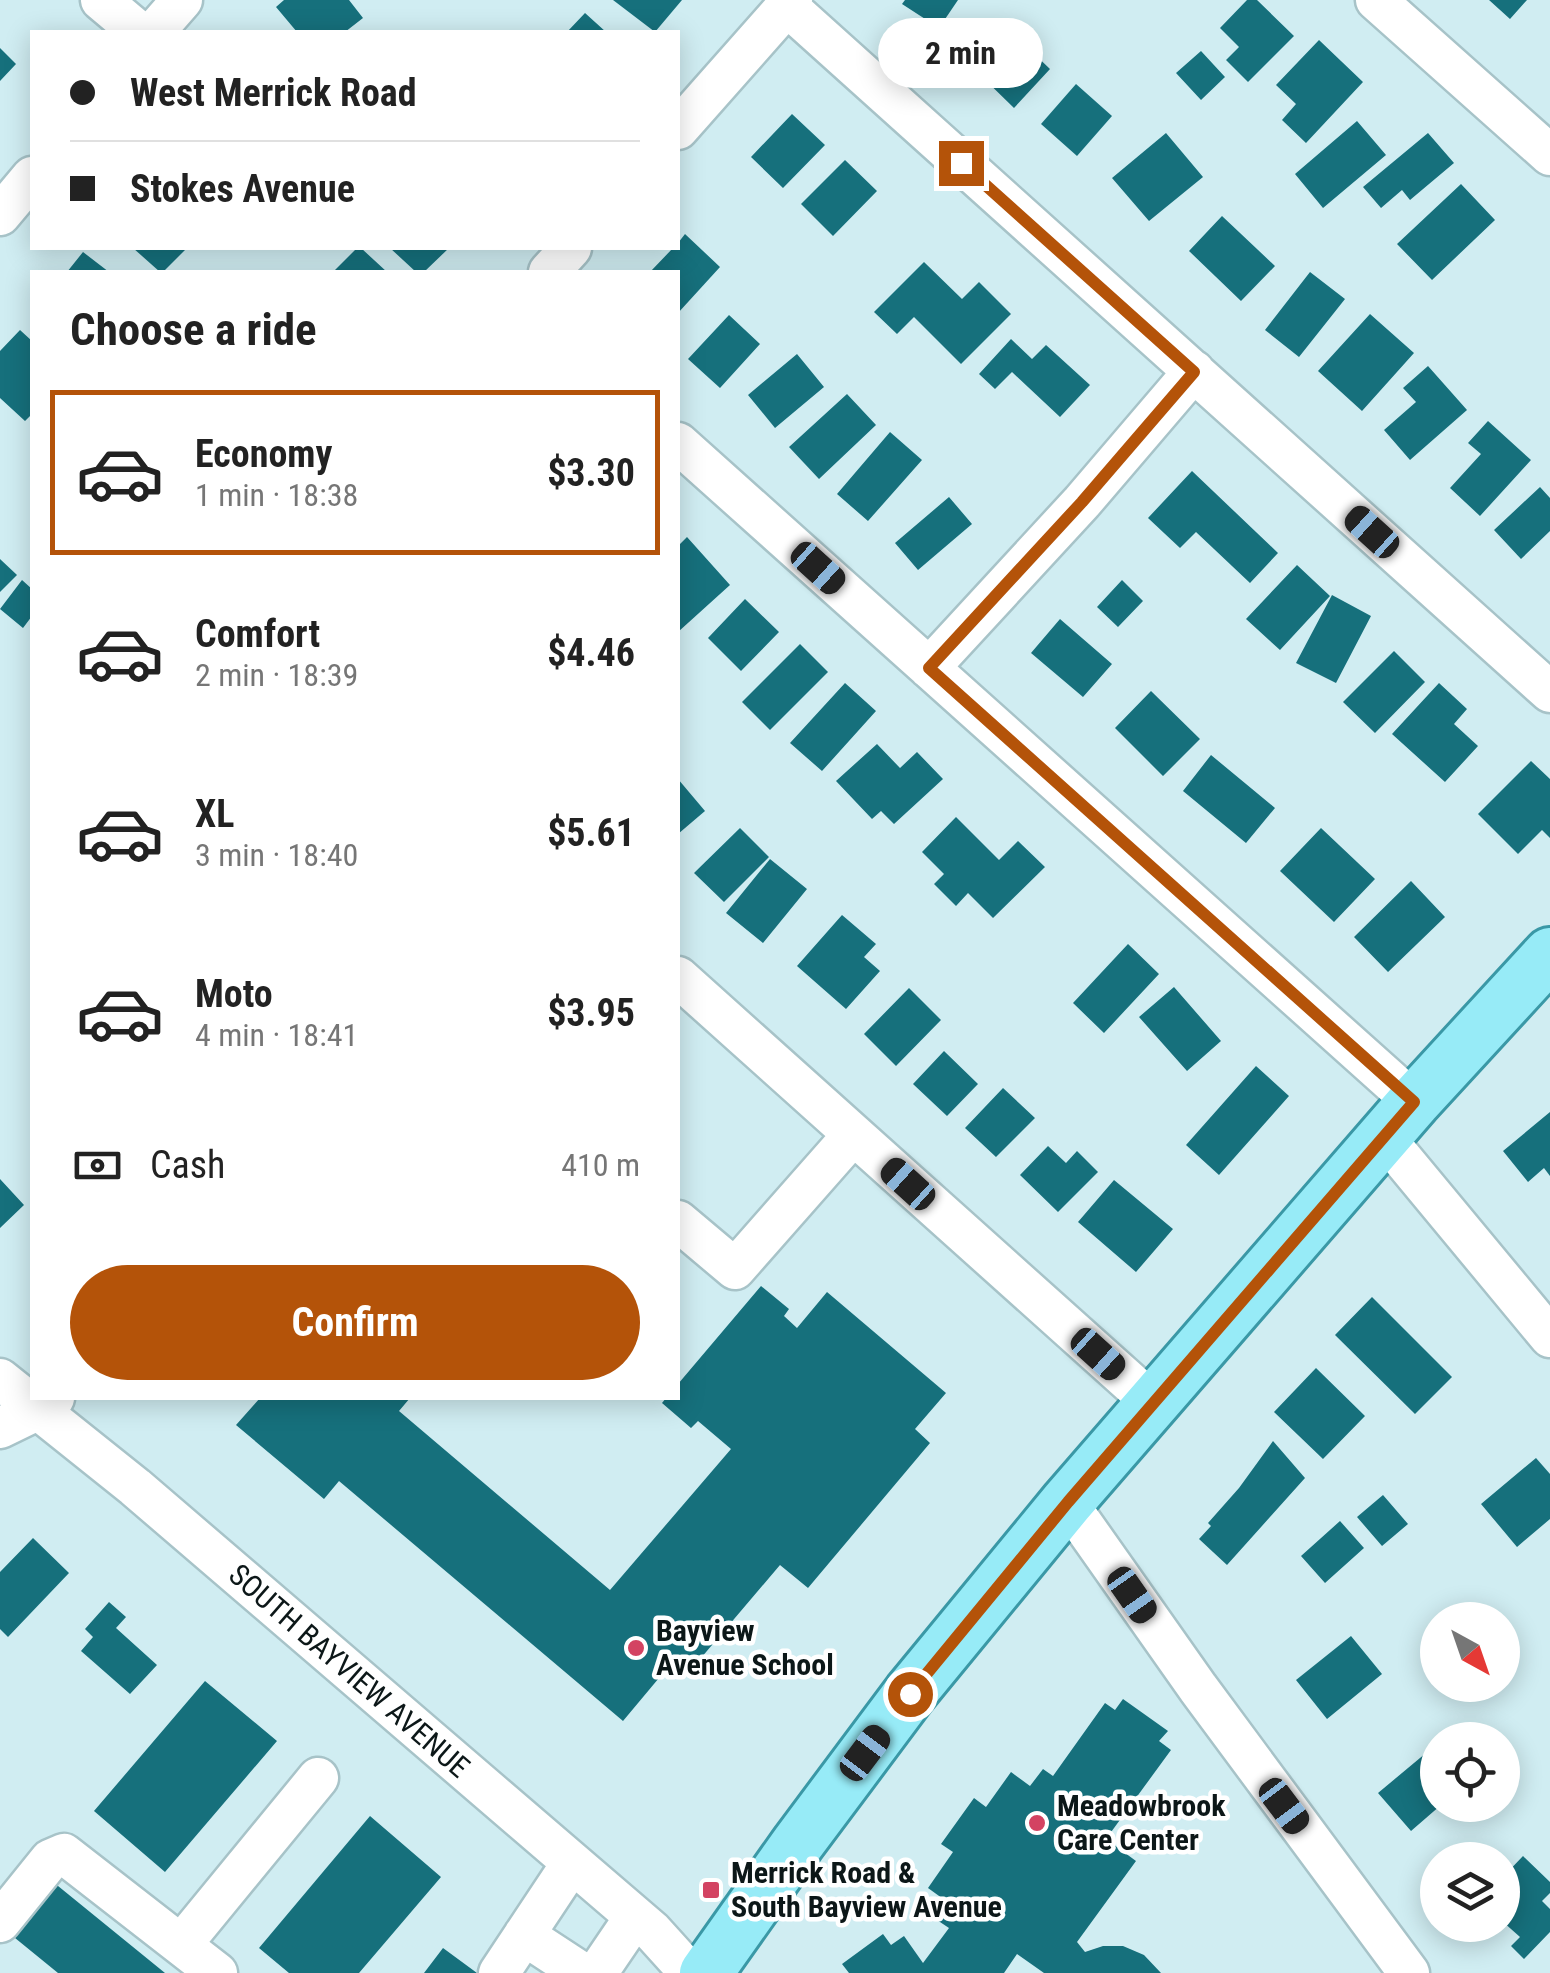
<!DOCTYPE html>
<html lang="en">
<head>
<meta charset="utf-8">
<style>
	:root { --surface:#fff; --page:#f2f2f2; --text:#222; --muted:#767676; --line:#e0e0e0; --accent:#b45309 }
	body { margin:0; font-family:"Roboto Condensed",sans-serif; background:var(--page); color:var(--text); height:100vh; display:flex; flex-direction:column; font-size:38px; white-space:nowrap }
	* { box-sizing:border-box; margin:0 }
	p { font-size:32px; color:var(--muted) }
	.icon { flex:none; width:55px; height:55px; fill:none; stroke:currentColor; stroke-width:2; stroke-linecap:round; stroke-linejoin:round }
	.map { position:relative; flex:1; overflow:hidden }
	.details { position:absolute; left:30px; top:270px; width:650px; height:1130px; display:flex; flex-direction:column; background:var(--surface); border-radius:0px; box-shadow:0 5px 25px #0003 }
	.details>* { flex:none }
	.hud { position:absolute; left:30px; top:30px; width:650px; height:220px; border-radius:0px; box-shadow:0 5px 25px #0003; display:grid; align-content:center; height:220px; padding:0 40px; background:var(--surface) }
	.needle { width:65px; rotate:140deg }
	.buttons { position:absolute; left:1420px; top:1602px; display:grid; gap:20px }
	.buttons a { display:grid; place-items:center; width:100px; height:100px; border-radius:50%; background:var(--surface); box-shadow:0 5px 25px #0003; font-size:50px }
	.end { position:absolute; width:45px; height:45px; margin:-22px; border:12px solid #b45309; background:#fff; box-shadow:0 0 0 5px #fff }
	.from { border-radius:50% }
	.bubble { position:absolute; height:70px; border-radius:35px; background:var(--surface); box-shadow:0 5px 25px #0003; font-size:32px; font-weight:700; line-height:70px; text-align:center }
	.car { position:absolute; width:30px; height:60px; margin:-30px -15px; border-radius:12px; box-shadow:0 0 8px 2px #0007; background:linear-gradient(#222 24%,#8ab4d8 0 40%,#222 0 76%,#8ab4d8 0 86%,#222 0) }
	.hud b { display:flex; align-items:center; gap:35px; height:95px; font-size:38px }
	.hud b+b { border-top:2px solid var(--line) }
	.hud i { width:25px; height:25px; background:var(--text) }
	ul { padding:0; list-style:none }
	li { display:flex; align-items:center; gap:30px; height:165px; margin:0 20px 15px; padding:0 20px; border:5px solid transparent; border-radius:0px }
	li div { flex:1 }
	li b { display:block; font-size:38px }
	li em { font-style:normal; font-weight:700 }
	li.selected { border-color:var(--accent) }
	li>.icon { width:90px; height:90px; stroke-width:1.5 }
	h2 { padding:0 40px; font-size:45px; line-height:120px }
	.pay { display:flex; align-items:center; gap:25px; height:110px; padding:0 40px; font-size:38px }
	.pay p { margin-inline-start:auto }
	.primary-button { display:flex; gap:20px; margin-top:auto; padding:20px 40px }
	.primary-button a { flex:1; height:115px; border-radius:60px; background:var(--accent); color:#fff; font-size:40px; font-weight:700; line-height:115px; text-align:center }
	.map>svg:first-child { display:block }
</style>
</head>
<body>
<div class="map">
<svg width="1550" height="1973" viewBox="0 0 1550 1973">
	<rect width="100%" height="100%" fill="#d0edf2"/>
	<!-- building -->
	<path fill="#16707c" d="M284 0H349L363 18 345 32H297L276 7Z
		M613 0H682L655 32Z
		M905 0H958L939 28 902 4Z
		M1247 0H1257L1294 36 1248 82 1226 60 1239 47 1220 28Z
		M1489 0H1527L1510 19Z
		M585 13 606 32H567Z
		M1008 29 1050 69 1014 108 972 67Z
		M1319 40 1363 82 1306 143 1282 120 1296 104 1276 85Z
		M0 48 16 64 0 81Z
		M1201 51 1225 77 1201 100 1176 73Z
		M1076 84 1112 116 1077 156 1041 124Z
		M792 114 825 145 783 188 751 157Z
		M1357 121 1386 155 1323 208 1295 174Z
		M1166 133 1203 177 1149 221 1112 178Z
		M1428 133 1454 163 1410 200 1402 190 1381 208 1363 187Z
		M845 160 877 191 833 236 801 204Z
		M1461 184 1495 220 1432 280 1397 244Z
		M1222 216 1275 266 1241 301 1189 251Z
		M685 234 720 267 678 313V272H650L673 248H678V243Z
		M133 248H187L163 272H160Z
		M357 248H361L387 272H333Z
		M390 248H449L424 272H416Z
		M83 252 109 272H67Z
		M924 262 962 299 979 282 1011 314 961 364 914 317 897 334 874 312Z
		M1310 272 1345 299 1299 357 1265 330Z
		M1370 314 1414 353 1362 411 1318 371Z
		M729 315 760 344 720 388 688 359Z
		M20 330 32 341V414L25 421 0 398V351Z
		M1011 339 1032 359 1046 345 1090 385 1060 417 1012 372 995 389 979 374Z
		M797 354 824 387 775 428 748 395Z
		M1428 366 1467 410 1410 460 1384 430 1416 402 1403 388Z
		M847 394 876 425 819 479 789 447Z
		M1488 421 1531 460 1480 516 1450 488 1481 454 1468 443Z
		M890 432 922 460 868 521 837 494Z
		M1192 471 1278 553 1250 583 1196 532 1180 548 1148 518Z
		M1540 487 1550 498V531L1521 559 1494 530Z
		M949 497 972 524 918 570 895 543Z
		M687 537 730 585 678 632V546Z
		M0 559 17 575 0 592Z
		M1297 565 1330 596 1280 650 1246 619Z
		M22 580 32 589V616L23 628 0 609Z
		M1122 580 1143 601 1118 627 1097 607Z
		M1332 595 1371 616 1336 683 1296 663Z
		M745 599 779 632 741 671 708 638Z
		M1060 619 1112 664 1083 697 1031 653Z
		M800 644 828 672 770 730 742 702Z
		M1394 651 1425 682 1375 733 1343 702Z
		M845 683 876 711 822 771 790 743Z
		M1439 683 1467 709 1454 724 1478 746 1445 782 1392 734Z
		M1151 691 1200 739 1163 776 1115 728Z
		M877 744 900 768 917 752 943 779 894 824 881 811 872 819 836 781Z
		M1211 755 1275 808 1246 843 1183 791Z
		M1531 761 1550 779V838L1542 830 1518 854 1478 814Z
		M678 779 705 811 678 834Z
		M956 817 999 860 1018 841 1045 867 993 918 968 893 956 906 934 884 944 874 922 852Z
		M740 828 769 857 724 902 694 873Z
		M1321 828 1375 879 1334 922 1280 871Z
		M770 859 807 889 763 943 726 913Z
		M1411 881 1445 917 1388 972 1354 937Z
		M842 915 876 944 864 957 880 971 846 1009 797 966Z
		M1128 944 1159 974 1104 1033 1073 1003Z
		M1174 987 1221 1041 1187 1071 1139 1017Z
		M909 988 941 1020 896 1066 864 1034Z
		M944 1051 978 1084 947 1116 913 1084Z
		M1256 1066 1289 1096 1219 1175 1186 1145Z
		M1003 1088 1035 1118 996 1157 965 1128Z
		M1550 1112V1176L1544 1168 1528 1182 1503 1151Z
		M1048 1146 1066 1163 1077 1151 1098 1172 1058 1212 1020 1175Z
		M0 1179 24 1205 0 1228Z
		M1114 1180 1173 1229 1136 1272 1078 1222Z
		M761 1286 789 1309 784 1316 797 1328 827 1292 946 1393 915 1429 930 1443 808 1588 780 1565 684 1678 669 1666 623 1721 339 1481 324 1499 236 1425 260 1398H410L399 1411 610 1590 731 1449 698 1421 691 1428 662 1403 666 1398H678V1384Z
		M1372 1297 1452 1377 1415 1414 1335 1335Z
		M1316 1368 1365 1416 1323 1459 1274 1412Z
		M1273 1441 1305 1478 1227 1565 1199 1539 1211 1526 1208 1523 1239 1488Z
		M1536 1458 1550 1474V1519L1517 1547 1481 1504Z
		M1383 1495 1408 1524 1382 1546 1357 1517Z
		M1340 1521 1364 1548 1325 1583 1301 1556Z
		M33 1538 69 1573 8 1637 0 1629V1572Z
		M109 1602 126 1617 116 1628 157 1665 130 1694 81 1651 93 1637 85 1629Z
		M1351 1636 1382 1674 1327 1719 1296 1680Z
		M205 1681 277 1741 165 1872 94 1811Z
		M1123 1699 1168 1731 1159 1741 1171 1750 1106 1839 1136 1861 1077 1942 1085 1952 1103 1946H1123L1144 1955 1161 1973H1044L1017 1954 1004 1973H849L842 1964 883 1934 891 1945 904 1936 923 1963 949 1928 934 1918 946 1901 928 1888 953 1852 941 1844 974 1798 986 1807 1011 1772 1030 1786 1043 1769 1053 1776 1105 1703 1115 1710Z
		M1438 1743V1805H1441L1411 1831 1378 1793Z
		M370 1816 441 1877 359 1973H289L259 1948Z
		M1523 1856 1550 1882V1893L1542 1901 1550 1909V1932L1524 1959 1511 1946 1520 1937 1502 1921V1878Z
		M47 1877 165 1973H58L4 1929Z
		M443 1948 477 1973H424Z"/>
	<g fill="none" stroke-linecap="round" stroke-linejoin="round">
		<defs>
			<path id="minor" d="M101 0 139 32
				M1376 0 1550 155
				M787 6 1550 692
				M154 32 182 0
				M678 129 792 0
				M0 215 32 177
				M549 272 571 248
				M678 443 1414 1102
				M929 668 1082 502 1194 371
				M678 977 1153 1403
				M1385 1138 1550 1337
				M678 1221 735 1269 853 1135
				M0 1379 135 1487 652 1931 690 1973
				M0 1428 37 1410 54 1398
				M1067 1502 1198 1688 1409 1973
				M0 1922 50 1860 64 1854 217 1973
				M524 1935 582 1973
				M181 1945 318 1778
				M499 1973 572 1863
				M597 1973 635 1917"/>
			<path id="major" d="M706 1973 798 1843 910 1693 1067 1502 1414 1102 1550 954"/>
		</defs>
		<!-- minor casing -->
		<use href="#minor" stroke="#a7c3c8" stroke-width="45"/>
		<!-- major casing -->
		<use href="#major" stroke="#3a98a6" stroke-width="58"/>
		<!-- minor -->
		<use href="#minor" stroke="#fff" stroke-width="40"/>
		<!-- major -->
		<use href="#major" stroke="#97ebf7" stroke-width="52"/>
	</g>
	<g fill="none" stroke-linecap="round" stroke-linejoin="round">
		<!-- route -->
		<path stroke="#b45309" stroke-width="12" d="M910 1694 1068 1502 1414 1102 929 668 1082 502 1194 372 961 163"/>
	</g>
	<!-- markers -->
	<g fill="#d34362" stroke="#fff" stroke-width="4">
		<circle cx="636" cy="1648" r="10"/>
		<circle cx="1037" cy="1823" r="10"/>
		<rect x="701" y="1880" width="20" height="20" rx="5"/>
	</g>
	<g text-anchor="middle" stroke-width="9" stroke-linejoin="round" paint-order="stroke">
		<!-- poi labels -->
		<g font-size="30" font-weight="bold" fill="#0c1718" stroke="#fff" text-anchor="start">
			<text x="656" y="1641">Bayview<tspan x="656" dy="34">Avenue School</tspan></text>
			<text x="1057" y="1816">Meadowbrook<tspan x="1057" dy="34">Care Center</tspan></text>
			<text x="731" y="1883">Merrick Road &amp;<tspan x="731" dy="34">South Bayview Avenue</tspan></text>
		</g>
		<!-- street labels -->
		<g font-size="30" fill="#0c1718" stroke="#fff">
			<text transform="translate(349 1671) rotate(41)" y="10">SOUTH BAYVIEW AVENUE</text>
		</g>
	</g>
</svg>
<div class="buttons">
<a><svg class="needle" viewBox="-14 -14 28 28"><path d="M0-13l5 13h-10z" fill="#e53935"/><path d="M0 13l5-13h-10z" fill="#767676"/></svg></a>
<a><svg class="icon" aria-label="locate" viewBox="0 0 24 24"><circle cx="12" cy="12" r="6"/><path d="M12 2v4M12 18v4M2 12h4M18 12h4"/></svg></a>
<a><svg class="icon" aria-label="layers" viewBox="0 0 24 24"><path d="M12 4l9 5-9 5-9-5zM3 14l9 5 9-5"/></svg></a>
</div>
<i class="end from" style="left:910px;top:1694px"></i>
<i class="end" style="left:961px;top:163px"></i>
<div class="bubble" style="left:878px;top:18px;width:165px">2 min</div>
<i class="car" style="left:1372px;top:532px;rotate:312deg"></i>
<i class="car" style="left:818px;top:568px;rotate:132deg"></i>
<i class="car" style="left:908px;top:1184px;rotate:312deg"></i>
<i class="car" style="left:1098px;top:1354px;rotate:132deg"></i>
<i class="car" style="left:1132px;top:1595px;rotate:145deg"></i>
<i class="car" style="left:865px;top:1753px;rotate:37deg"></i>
<i class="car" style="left:1284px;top:1806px;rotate:143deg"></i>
<div class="hud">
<b><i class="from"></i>West Merrick Road</b>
<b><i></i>Stokes Avenue</b>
</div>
<section class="details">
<h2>Choose a ride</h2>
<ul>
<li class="selected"><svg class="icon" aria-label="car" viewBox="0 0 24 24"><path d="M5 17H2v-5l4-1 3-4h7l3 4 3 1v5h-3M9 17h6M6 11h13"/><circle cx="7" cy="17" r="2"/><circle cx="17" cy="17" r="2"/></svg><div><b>Economy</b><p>1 min · 18:38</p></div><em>$3.30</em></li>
<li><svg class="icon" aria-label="car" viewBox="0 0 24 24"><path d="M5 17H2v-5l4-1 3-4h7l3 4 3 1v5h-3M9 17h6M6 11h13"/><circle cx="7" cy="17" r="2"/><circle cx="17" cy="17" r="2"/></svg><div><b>Comfort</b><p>2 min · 18:39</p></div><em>$4.46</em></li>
<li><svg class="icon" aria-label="car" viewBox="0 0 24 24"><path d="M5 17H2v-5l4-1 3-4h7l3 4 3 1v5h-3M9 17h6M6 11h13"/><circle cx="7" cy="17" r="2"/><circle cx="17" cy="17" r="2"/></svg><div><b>XL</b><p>3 min · 18:40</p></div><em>$5.61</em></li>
<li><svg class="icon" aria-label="car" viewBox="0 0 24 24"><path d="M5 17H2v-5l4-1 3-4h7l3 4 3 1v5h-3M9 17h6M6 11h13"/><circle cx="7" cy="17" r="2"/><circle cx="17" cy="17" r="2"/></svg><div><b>Moto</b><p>4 min · 18:41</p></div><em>$3.95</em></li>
</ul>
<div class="pay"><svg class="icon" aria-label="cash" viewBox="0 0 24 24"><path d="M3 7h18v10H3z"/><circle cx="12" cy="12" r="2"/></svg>Cash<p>410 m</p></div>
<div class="primary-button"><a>Confirm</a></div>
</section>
</div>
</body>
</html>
